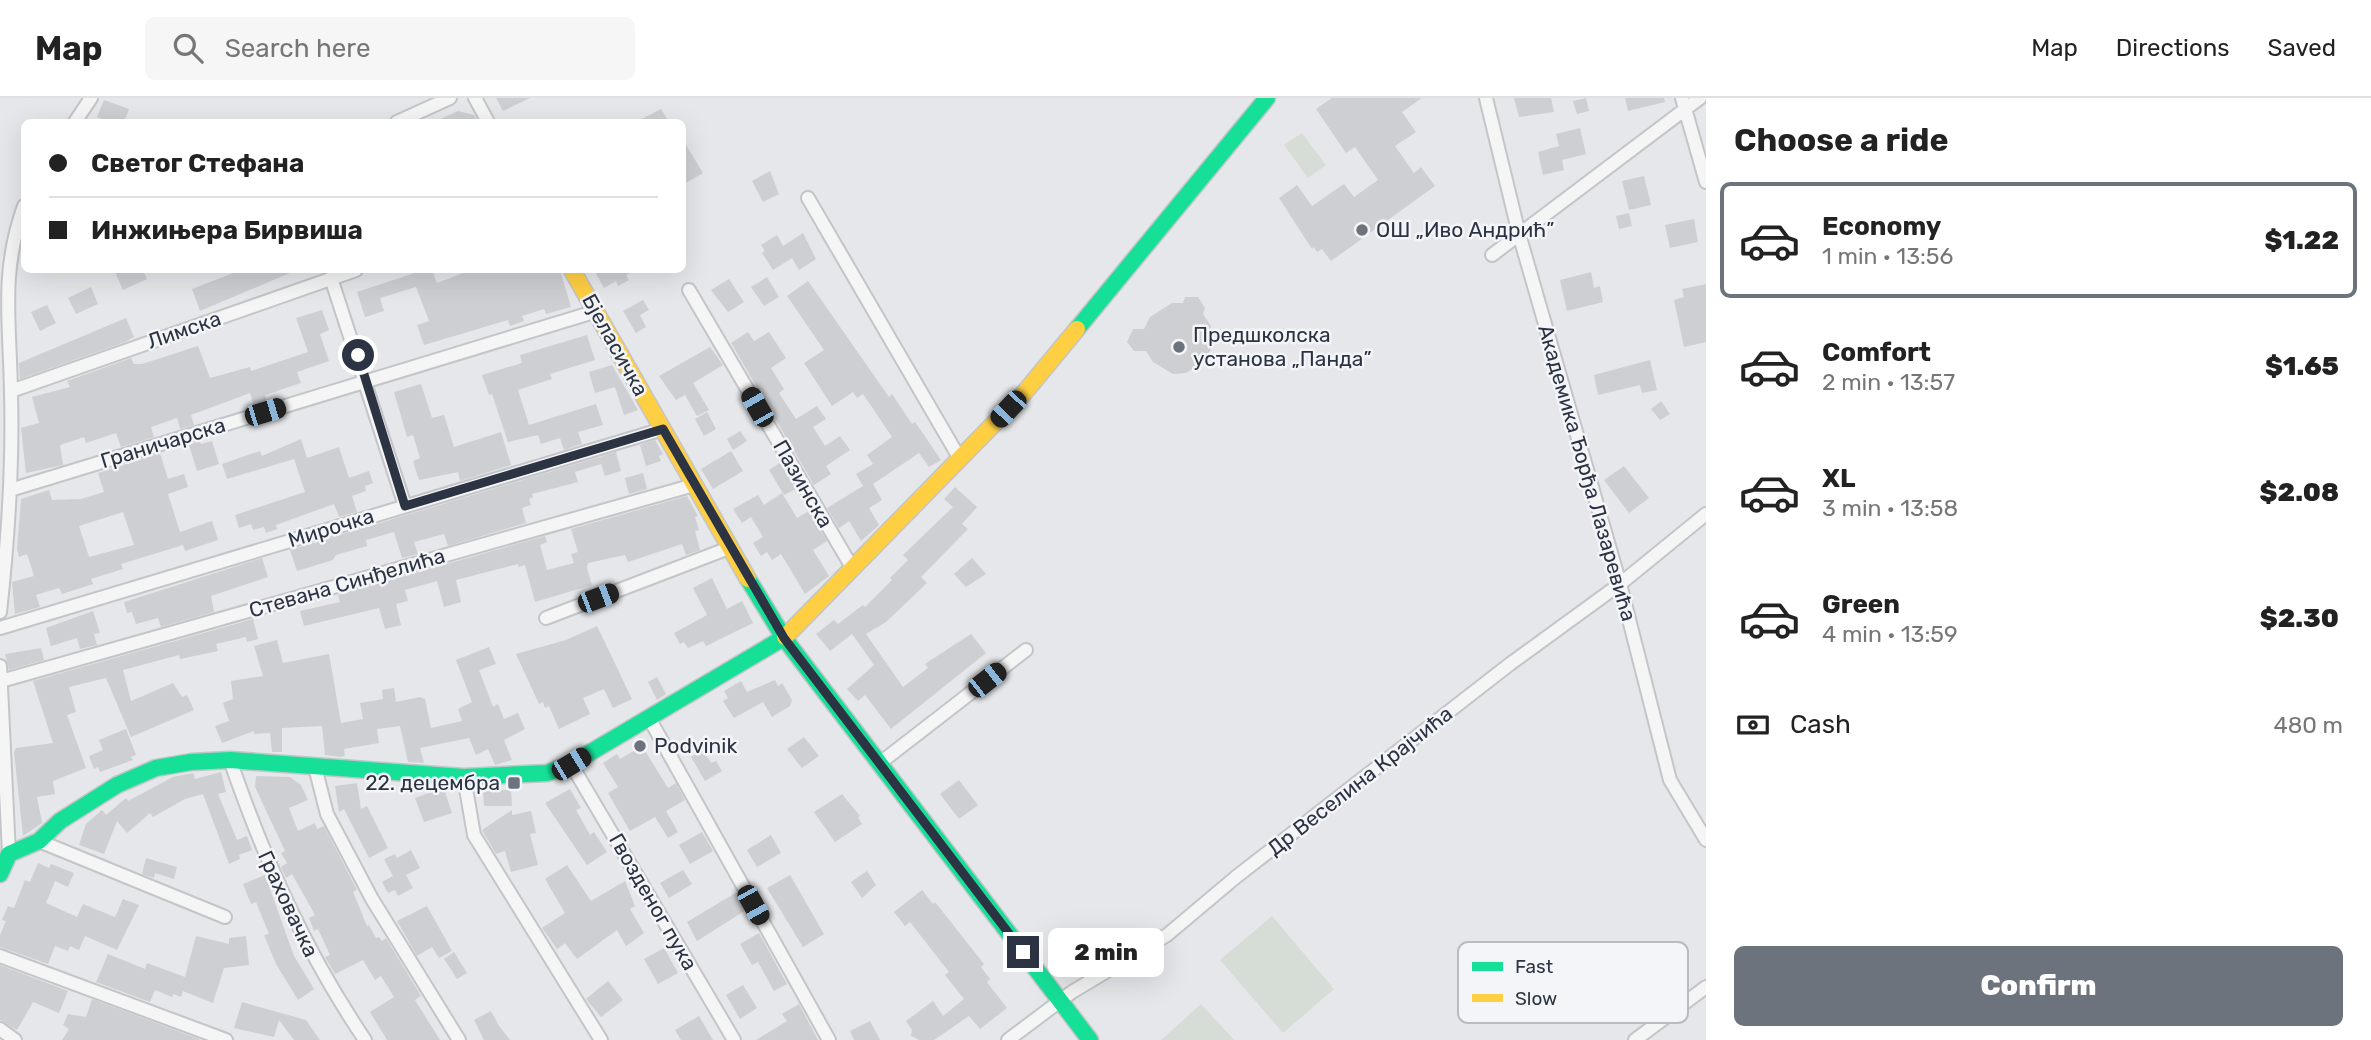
<!DOCTYPE html>
<html lang="en">
<head>
<meta charset="utf-8">
<style>
	:root { --surface:#fff; --page:#f6f6f6; --text:#222; --muted:#767676; --line:#e0e0e0; --accent:#6d737d }
	body { margin:0; font-family:Rubik,sans-serif; background:var(--page); color:var(--text); height:100vh; display:flex; flex-direction:column; font-size:26px; white-space:nowrap }
	* { box-sizing:border-box; margin:0 }
	p { font-size:23px; color:var(--muted) }
	.icon { flex:none; width:38px; height:38px; fill:none; stroke:currentColor; stroke-width:2; stroke-linecap:round; stroke-linejoin:round }
	.map { position:relative; flex:1; overflow:hidden }
	.details { display:flex; flex-direction:column; background:var(--surface); width:665px }
	.details>* { flex:none }
	.banner { position:absolute; left:21px; top:21px; width:665px; height:154px; border-radius:10px; box-shadow:0 7px 28px #0002; display:grid; align-content:center; height:154px; padding:0 28px; background:var(--surface) }
	.end { position:absolute; width:32px; height:32px; margin:-16px; border:9px solid #2c3443; background:#fff; box-shadow:0 0 0 4px #fff }
	.from { border-radius:50% }
	.bubble { position:absolute; height:49px; border-radius:10px; background:var(--surface); box-shadow:0 7px 28px #0002; font-size:23px; font-weight:800; line-height:49px; text-align:center }
	.car { position:absolute; width:21px; height:42px; margin:-21px -10px; border-radius:9px; box-shadow:0 0 5px 2px #0007; background:linear-gradient(#222 24%,#8ab4d8 0 40%,#222 0 76%,#8ab4d8 0 86%,#222 0) }
	.banner b { display:flex; align-items:center; gap:24px; height:66px; font-size:26px }
	.banner b+b { border-top:2px solid var(--line) }
	.banner i { width:18px; height:18px; background:var(--text) }
	ul { padding:0; list-style:none }
	li { display:flex; align-items:center; gap:21px; height:116px; margin:0 14px 10px; padding:0 14px; border:4px solid transparent; border-radius:10px }
	li div { flex:1 }
	li b { display:block; font-size:26px }
	li em { font-style:normal; font-weight:800 }
	li.on { border-color:var(--accent) }
	li>.icon { width:63px; height:63px; stroke-width:1.5 }
	h2 { padding:0 28px; font-size:32px; line-height:84px }
	.pay { display:flex; align-items:center; gap:18px; height:77px; padding:0 28px; font-size:26px }
	.pay p { margin-inline-start:auto }
	.button { display:flex; gap:14px; margin-top:auto; padding:14px 28px }
	.button a { flex:1; height:80px; border-radius:10px; background:var(--accent); color:#fff; font-size:28px; font-weight:800; line-height:80px; text-align:center }
	header { display:flex; align-items:center; gap:42px; box-sizing:border-box; height:98px; padding:0 35px; background:var(--surface); border-bottom:2px solid var(--line) }
	header strong { font-size:33px }
	nav { display:flex; gap:38px; margin-inline-start:auto; font-size:24px }
	.search { width:490px; height:63px; background:var(--page); display:flex; align-items:center; gap:18px; box-sizing:border-box; padding:0 24px; border-radius:10px; color:var(--muted); font-size:26px }
	main { display:flex; flex:1; min-height:0 }
	.map>svg:first-child { display:block }
</style>
</head>
<body>
<header>
<strong>Map</strong>
<div class="search"><svg class="icon" aria-label="search" viewBox="0 0 24 24"><circle cx="10" cy="10" r="6"/><path d="M15 15l6 6"/></svg>Search here</div>
<nav><a>Map</a><a>Directions</a><a>Saved</a></nav>
</header>
<main>
<div class="map">
<svg width="1706" height="942" viewBox="0 0 1706 942">
	<rect width="100%" height="100%" fill="#e5e7ea"/>
	<!-- green -->
	<path fill="#d6ddd6" d="M1302 35 1326 67 1308 80 1284 47Z
		M1272 818 1334 891 1283 935 1220 862Z
		M1201 906 1234 942H1161Z"/>
	<!-- building -->
	<path fill="#cdcfd2" fill-rule="evenodd" d="M496 0H530L503 13Z
		M1332 0H1422L1402 14 1416 34 1395 48 1414 75 1421 69 1435 88 1331 163 1322 151 1317 154 1314 149 1312 151 1279 100 1297 87 1312 108 1344 86 1354 99 1378 82 1355 49 1346 55 1316 11Z
		M1514 0H1551L1554 14 1519 19Z
		M1586 0 1589 13 1577 16 1573 3Z
		M1625 0H1664L1665 4 1628 13Z
		M104 2 129 11 124 24H110L97 19Z
		M661 11 669 24H636Z
		M458 13 474 17 478 24H434Z
		M1580 30 1586 56 1562 62 1564 72 1543 77 1538 54 1559 48 1556 36Z
		M682 40 703 75 682 87Z
		M770 73 779 96 763 104 752 83Z
		M1644 78 1651 107 1629 112 1622 83Z
		M1629 115 1632 128 1619 131 1616 118Z
		M1694 121 1698 144 1670 150 1665 127Z
		M803 135 816 161 799 172 792 160 773 172 762 155 765 153 761 147 777 137 783 148Z
		M121 172H143L147 181 123 192 115 174Z
		M241 172H297L200 213 192 191Z
		M424 172H432L437 185 471 172H560L571 209 546 216 544 211 522 218 524 223 510 228 508 222 424 247 417 227 429 223 416 189 380 200 384 213 365 219 357 194Z
		M594 172H636L626 177 629 182 618 188 616 183 604 190Z
		M1591 174 1594 190 1600 188 1603 204 1567 213 1560 182Z
		M767 179 779 199 764 208 751 189Z
		M729 181 744 204 728 214 711 192Z
		M808 183 889 299 892 296 912 326 915 324 941 362 929 369 919 355 873 386 882 402 869 410 879 427 861 443 849 423 839 430 827 410 863 388 856 376 873 366 867 357 892 339 863 296 857 300 853 294 832 308 804 265 824 252 787 198Z
		M1706 186V244L1684 249 1674 202 1684 199 1682 191Z
		M91 189 98 206 76 216 68 200Z
		M1185 199H1198L1205 210 1203 216 1211 228V251L1206 262 1186 275 1173 276 1153 264 1146 253H1134L1127 244 1133 231H1144L1150 219 1172 205H1183Z
		M643 202 649 212 640 217 646 229 636 235 623 213Z
		M47 207 56 225 40 233 31 214Z
		M322 212 329 232 320 236 329 263 297 274 301 285 265 297 267 304 254 308 250 295 191 317 194 327 180 331 177 320 151 329 154 339 121 349 116 335 86 345 84 339 60 347 63 367 26 375 21 330 39 325 32 299 70 289 67 283 131 260 134 266H142L198 248 210 280 250 269 251 273 308 254 296 220Z
		M126 220 134 239 125 244 20 281 19 265Z
		M748 234 754 243 769 234 786 260 771 270 784 291 779 295 796 321 817 308 826 321 813 329 825 348 840 338 850 352 826 368 831 376 814 387 731 245Z
		M587 237 595 262 550 276 552 281 518 292 529 327 596 306 603 327 578 334 582 346 564 352 560 340 541 346 538 337 508 344 492 296 489 297 482 277 522 265 520 257Z
		M710 249 723 267 693 285 709 312 697 318 685 297 676 302 659 278Z
		M1650 262 1657 292 1642 295 1640 287 1598 297 1594 277Z
		M612 267 638 312 624 317 615 289 595 295 589 274Z
		M421 286 432 320 444 317 454 349 501 334 511 367 460 383 458 374 419 382 413 363 420 360 413 337 407 339 394 294Z
		M1661 303 1670 316 1660 322 1651 311Z
		M707 314 716 331 704 338 695 321Z
		M740 333 747 343 733 352 727 341Z
		M301 341 307 360 339 349 349 380 369 373 373 385 365 388 366 393 352 398 357 414 339 419 334 406 276 427 277 431 266 435 264 429 253 432 251 426 239 430 235 417 305 394 294 361 227 381 222 366 260 353 262 358Z
		M655 342 663 356 659 358 661 363 646 368 640 347Z
		M200 343 201 346 212 343 219 366 197 373 189 347Z
		M731 353 743 373 713 391 701 371Z
		M616 354 621 373 605 378 601 366 575 374 578 384 532 396 533 399 529 401 531 407 522 410 526 425 448 448 444 436 414 444 418 456 402 460 394 434 366 442 367 448 336 457 333 462 297 473 290 452Z
		M160 355 168 381 184 376 188 389 168 396 180 434 212 423 218 442 185 453 183 447 121 466 123 471 91 481 93 486 62 496 59 490 36 497 40 509 15 516 12 484 34 478 27 456 19 459 17 451 21 401 49 392 52 402 81 401 104 394 98 375ZM123 414 134 447 89 459 79 428Z
		M780 365 796 391 784 397 769 372Z
		M1624 368 1649 400 1629 415 1604 382Z
		M643 375 647 391 629 396 625 380Z
		M955 389 977 409 962 426 968 431 921 479 927 485 886 524 866 536 903 589 928 570 925 566 971 536 986 555 891 631 865 597 858 603 847 591 874 567 852 536 830 553 816 536 834 522 838 526 863 507 865 509 892 482 890 480 908 462 903 457 953 409 944 401Z
		M782 395 797 420 809 413 827 443 813 452 829 478 805 496 781 456 772 462 767 454 761 458 753 445 763 439 751 419 742 425 733 411 758 397 764 407Z
		M687 398 698 418 695 419 699 432 695 433 700 452 686 457 682 446 628 464 625 457 588 465 587 470 592 487 535 504 525 467 518 469V466L456 482 461 504 444 509 437 483 405 492 408 503 396 506 401 527 385 531 379 510 304 528 300 513 340 504 338 497 545 438 547 444 540 447 547 472 574 465 571 456 578 454 571 431Z
		M262 460 268 479 211 498 214 514 161 529 158 520 136 526 132 514 127 515 124 504Z
		M972 460 986 476 966 489 954 476Z
		M712 480 727 511 742 503 753 525 706 548 703 543 688 550 684 544 680 546 674 535 707 517 693 490Z
		M93 513 100 535 94 536 97 547 80 551 77 540 51 548 46 530Z
		M253 521 258 541 247 544 246 539 216 546 218 553 180 561 179 557 123 572 131 603 173 585 182 599 187 597 194 612 131 639 106 580 69 589 76 614 67 617 86 670 53 683 55 696 37 699 42 725 23 738 14 654 16 650 53 645 33 583Z
		M597 528 632 601 613 610 604 591 583 600 590 616 559 631 549 608 545 610 543 604 539 606 516 556 566 542Z
		M277 542 283 565 329 556 341 625 363 621 360 605 383 601 382 592 394 590 396 604 420 599 425 601 431 630 462 623 458 611 472 604 456 562 489 549 496 566 479 572 493 609 498 606 504 621 518 615 525 631 504 642 512 662 495 667 488 651 476 657 469 640 420 650 424 665 408 664 400 628 377 631 379 645 344 651 345 658 340 659 325 657 322 628 282 630V654H272L270 635 254 636V633L222 645 215 628 229 623 223 605 233 601 231 583 263 578 254 548Z
		M41 550 44 562 9 572 5 556Z
		M657 579 666 596 657 602 648 584Z
		M775 582 778 588 782 585 792 602 790 608 772 619 763 604 734 620 723 603 728 600 724 593 741 583 747 594Z
		M126 631 136 657 131 659 133 662 100 674 98 669 94 671 89 658 103 652 99 642Z
		M804 639 819 658 802 670 787 651Z
		M642 648 668 690 676 685 685 702 666 713 678 734 668 740 655 719 630 733 608 695 618 689 603 665 617 656 620 661Z
		M703 652 711 665 716 663 722 673 705 683 691 659Z
		M221 674 226 694 218 696 237 742 247 738 252 752 239 757 240 761 229 766 203 696 185 701 153 719 150 715 127 735 117 723 104 756 79 747 86 726 102 712 106 717 126 700 128 703 173 679 193 675 195 681Z
		M256 678 290 679 301 687 308 702 289 710 298 733 315 725 317 731 324 728 357 792 353 794 367 828 369 827 376 840 379 839 382 843 386 840 421 898 415 902 440 942H387L370 914 394 899 381 878 375 882 363 862 335 876 325 859 330 857 318 831 314 833 309 820 315 817 292 776 286 780 281 769 287 765 281 755 285 753 255 689Z
		M959 682 978 707 959 721 940 696Z
		M357 685 361 711 367 708 388 750 369 760 344 711 339 714 335 688Z
		M570 691 581 710 576 712 590 737 594 734 607 754 587 767 545 705Z
		M511 692 512 708H484L483 693Z
		M432 694H445L452 715 424 724 415 700Z
		M842 696 860 718 858 719 862 726 835 744 814 714Z
		M512 712V717L531 713 536 735 530 736 538 767 511 774 505 753 496 756 482 732Z
		M702 734 713 753 690 766 679 747Z
		M771 737 781 755 757 769 747 752Z
		M411 752 420 770 406 777 413 790 398 798 395 792 388 795 382 784 393 778 384 761 395 756 397 760Z
		M146 760 177 769 174 781 155 775 154 780 142 776Z
		M38 765 49 770 51 766 74 775 68 789 55 783 46 805 77 819 83 806 115 819 123 801 139 807 117 852 85 838 79 852 70 848 68 853 55 848 48 866 0 849V837L6 823 2 822 8 808 14 810 25 782 30 784Z
		M567 767 591 803 625 783 635 808 630 811 644 835 626 848 617 832 577 861 565 845 557 851 542 830 565 815 545 781Z
		M683 772 692 786 669 800 660 785Z
		M867 773 876 787 862 800 851 784Z
		M265 777 294 858 314 891 298 902 276 866 264 837 269 836 256 804 251 806 243 786Z
		M790 777 824 836 803 849 767 790Z
		M922 792 933 806 935 804 984 866 981 869 990 881 987 884 1007 910 980 931 969 918 934 942H919L911 938 912 932 906 923 933 903 943 918 964 901 945 877 949 874 910 824 905 828 894 814Z
		M737 794 746 812 697 843 687 824Z
		M427 808 452 853 439 860 432 849 417 858 397 823Z
		M759 835 787 886 774 893 758 864 752 867 740 846Z
		M196 838 229 846V840L246 838 249 867 224 870 213 905 183 893 181 899 173 896 172 899 155 892 150 904 96 884 108 856 145 871 147 865 185 879Z
		M664 850 678 875 658 886 644 861Z
		M454 854 467 875 457 881 444 861Z
		M0 867 68 893 59 915 33 904 17 932 0 922Z
		M608 883 623 902 601 919 586 901Z
		M743 887 757 910 740 921 726 897Z
		M92 901 199 941V942H62L69 931 63 927 68 916 86 919Z
		M242 904 306 922 320 942H294L279 922 274 939 234 930Z
		M799 906 818 942H756L787 923 782 916Z
		M491 913 499 928 510 942H484L474 922Z
		M699 918 713 942H681L675 932Z
		M870 923 880 942H854L850 933Z"/>
	<g fill="none" stroke-linecap="round" stroke-linejoin="round">
		<defs>
			<path id="street" d="M475 0 488 24
				M1486 0 1519 136 1620 486 1670 682 1706 742
				M1682 0 1706 84
				M75 24 91 0
				M397 24 450 0
				M808 100 960 361
				M1492 157 1700 0
				M331 180 405 408
				M689 192 853 471
				M11 293 356 172
				M10 392 597 213
				M0 514C8 442 13 368 11 295 10 224 0 175 24 108
				M546 520 729 450
				M0 530 663 331
				M0 568 9 756
				M1 583 694 387
				M649 620 829 942
				M230 662C265 763 305 853 365 942
				M880 665 1026 552
				M571 666 734 942
				M315 669 327 716 372 801 459 942
				M464 679 474 737 601 942
				M39 743 225 819
				M0 858 226 942
				M0 931 15 942
				M1008 942 1072 894 1167 837 1236 779 1510 566 1620 486 1706 416
				M1635 942 1706 889"/>
			<path id="fast" d="M1077 231 1267 0
				M748 481 784 540 1090 942
				M0 776 9 756 39 743 60 723 117 687 156 670 191 664 230 662 464 679 547 675 571 666 785 539"/>
			<path id="slow" d="M572 172 748 481
				M785 539 1024 295 1077 231"/>
		</defs>
		<!-- street casing -->
		<use href="#street" stroke="#c3c5c8" stroke-width="16"/>
		<!-- fast casing -->
		<use href="#fast" stroke="#c3c5c8" stroke-width="19"/>
		<!-- slow casing -->
		<use href="#slow" stroke="#c3c5c8" stroke-width="19"/>
		<!-- street -->
		<use href="#street" stroke="#f5f5f6" stroke-width="12"/>
		<!-- fast -->
		<use href="#fast" stroke="#16e098" stroke-width="16"/>
		<!-- slow -->
		<use href="#slow" stroke="#ffcf43" stroke-width="16"/>
	</g>
	<g fill="none" stroke-linecap="round" stroke-linejoin="round">
		<!-- route -->
		<path stroke="#2c3443" stroke-width="9" d="M358 257 405 408 663 331 784 540 1023 854"/>
	</g>
	<!-- markers -->
	<g fill="#6d737d" stroke="#f4f5f8" stroke-width="2.5">
		<circle cx="1362" cy="132" r="7"/>
		<circle cx="1179" cy="249" r="7"/>
		<circle cx="640" cy="648" r="7"/>
		<rect x="507" y="678" width="14" height="14" rx="3.5"/>
	</g>
	<g text-anchor="middle" stroke-width="5" stroke-linejoin="round" paint-order="stroke">
		<!-- poi labels -->
		<g font-size="21" fill="#2c3443" stroke="#f4f5f8" text-anchor="start">
			<text x="1376" y="139">ОШ „Иво Андрић”</text>
			<text x="1193" y="244">Предшколска<tspan x="1193" dy="24">установа „Панда”</tspan></text>
			<text x="654" y="655">Podvinik</text>
			<text x="500" y="692" text-anchor="end">22. децембра</text>
		</g>
		<!-- street labels -->
		<g font-size="21" fill="#2c3443" stroke="#f4f5f8">
			<text transform="translate(184 232) rotate(-19)" y="7">Лимска</text>
			<text transform="translate(615 247) rotate(61)" y="7">Бјеласичка</text>
			<text transform="translate(163 345) rotate(-17)" y="7">Граничарска</text>
			<text transform="translate(1587 375) rotate(74)" y="7">Академика Ђорђа Лазаревића</text>
			<text transform="translate(803 386) rotate(60)" y="7">Пазинска</text>
			<text transform="translate(331 430) rotate(-17)" y="7">Мирочка</text>
			<text transform="translate(347 485) rotate(-16)" y="7">Стевана Синђелића</text>
			<text transform="translate(1360 683) rotate(-38)" y="7">Др Веселина Крајчића</text>
			<text transform="translate(653 804) rotate(60)" y="7">Гвозденог пука</text>
			<text transform="translate(288 806) rotate(65)" y="7">Граховачка</text>
		</g>
	</g>
	<!-- legend -->
	<rect x="1458" y="844" width="230" height="81" rx="10" fill="#f4f5f8" stroke="#b8bbc2" stroke-width="2"/>
	<rect x="1472" y="864" width="31" height="9" fill="#16e098"/>
	<rect x="1472" y="896" width="31" height="8" fill="#ffcf43"/>
	<g font-size="19" fill="#2c3443">
		<text x="1515" y="875">Fast</text>
		<text x="1515" y="907">Slow</text>
	</g>
</svg>
<i class="end from" style="left:358px;top:257px"></i>
<i class="end" style="left:1023px;top:854px"></i>
<div class="bubble" style="left:1048px;top:830px;width:116px">2 min</div>
<i class="car" style="left:757px;top:309px;rotate:330deg"></i>
<i class="car" style="left:1008px;top:311px;rotate:223deg"></i>
<i class="car" style="left:265px;top:314px;rotate:73deg"></i>
<i class="car" style="left:598px;top:500px;rotate:69deg"></i>
<i class="car" style="left:987px;top:582px;rotate:52deg"></i>
<i class="car" style="left:571px;top:666px;rotate:59deg"></i>
<i class="car" style="left:753px;top:807px;rotate:151deg"></i>
<div class="banner">
<b><i class="from"></i>Светог Стефана</b>
<b><i></i>Инжињера Бирвиша</b>
</div>
</div>
<section class="details">
<h2>Choose a ride</h2>
<ul>
<li class="on"><svg class="icon" aria-label="car" viewBox="0 0 24 24"><path d="M5 17H2v-5l4-1 3-4h7l3 4 3 1v5h-3M9 17h6M6 11h13"/><circle cx="7" cy="17" r="2"/><circle cx="17" cy="17" r="2"/></svg><div><b>Economy</b><p>1 min · 13:56</p></div><em>$1.22</em></li>
<li><svg class="icon" aria-label="car" viewBox="0 0 24 24"><path d="M5 17H2v-5l4-1 3-4h7l3 4 3 1v5h-3M9 17h6M6 11h13"/><circle cx="7" cy="17" r="2"/><circle cx="17" cy="17" r="2"/></svg><div><b>Comfort</b><p>2 min · 13:57</p></div><em>$1.65</em></li>
<li><svg class="icon" aria-label="car" viewBox="0 0 24 24"><path d="M5 17H2v-5l4-1 3-4h7l3 4 3 1v5h-3M9 17h6M6 11h13"/><circle cx="7" cy="17" r="2"/><circle cx="17" cy="17" r="2"/></svg><div><b>XL</b><p>3 min · 13:58</p></div><em>$2.08</em></li>
<li><svg class="icon" aria-label="car" viewBox="0 0 24 24"><path d="M5 17H2v-5l4-1 3-4h7l3 4 3 1v5h-3M9 17h6M6 11h13"/><circle cx="7" cy="17" r="2"/><circle cx="17" cy="17" r="2"/></svg><div><b>Green</b><p>4 min · 13:59</p></div><em>$2.30</em></li>
</ul>
<div class="pay"><svg class="icon" aria-label="cash" viewBox="0 0 24 24"><path d="M3 7h18v10H3z"/><circle cx="12" cy="12" r="2"/></svg>Cash<p>480 m</p></div>
<div class="button"><a>Confirm</a></div>
</section>
</main>
</body>
</html>
